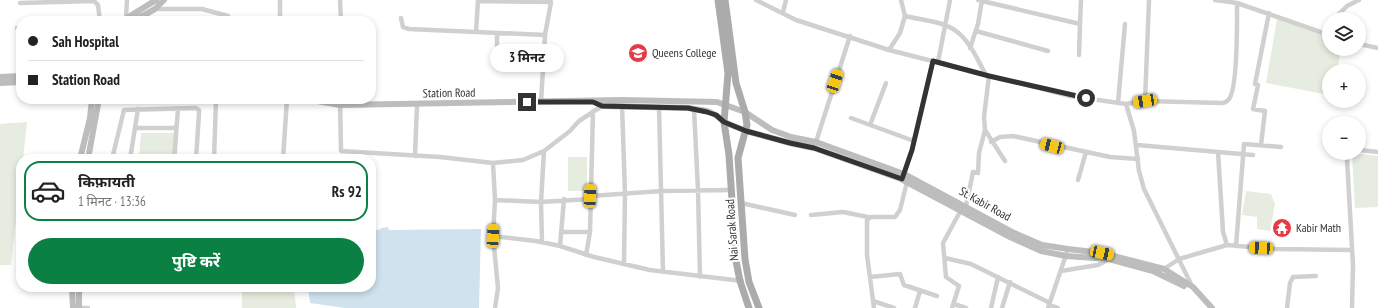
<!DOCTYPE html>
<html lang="hi">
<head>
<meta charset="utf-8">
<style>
	:root { --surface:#fff; --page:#f6f6f6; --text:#222; --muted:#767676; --line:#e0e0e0; --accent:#0b8043 }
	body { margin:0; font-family:"PT Sans Narrow","Noto Sans Devanagari",sans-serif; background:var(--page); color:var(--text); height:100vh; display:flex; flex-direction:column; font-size:15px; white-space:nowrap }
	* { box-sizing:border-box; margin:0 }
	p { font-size:13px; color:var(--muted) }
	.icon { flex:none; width:22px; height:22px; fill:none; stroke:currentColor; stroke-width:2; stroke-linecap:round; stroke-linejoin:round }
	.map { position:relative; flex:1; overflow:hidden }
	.panel { position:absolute; left:16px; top:154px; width:360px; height:138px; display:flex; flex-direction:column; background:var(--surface); border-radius:16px; box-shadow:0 2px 6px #0003 }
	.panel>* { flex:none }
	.guide { position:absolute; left:16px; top:16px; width:360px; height:88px; border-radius:16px; box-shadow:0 2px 6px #0003; display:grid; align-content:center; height:88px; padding:0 12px; background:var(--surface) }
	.tools { position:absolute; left:1322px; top:12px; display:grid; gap:8px }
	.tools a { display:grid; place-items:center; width:44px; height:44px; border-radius:50%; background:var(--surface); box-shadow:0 2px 6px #0003; font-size:20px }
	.end { position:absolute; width:18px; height:18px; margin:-9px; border:5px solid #333; background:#fff; box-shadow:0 0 0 2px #fff }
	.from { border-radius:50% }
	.bubble { position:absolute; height:28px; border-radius:14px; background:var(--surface); box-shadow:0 2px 6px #0003; font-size:13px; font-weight:700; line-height:28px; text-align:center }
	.car { position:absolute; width:12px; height:24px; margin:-12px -6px; border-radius:5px; box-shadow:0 0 3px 1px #0007; background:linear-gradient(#f5c518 24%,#345 0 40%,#f5c518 0 76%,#345 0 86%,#f5c518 0) }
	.guide b { display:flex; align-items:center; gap:14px; height:38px; font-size:15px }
	.guide b+b { border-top:1px solid var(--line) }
	.guide i { width:10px; height:10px; background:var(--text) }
	ul { padding:7px 0 0; list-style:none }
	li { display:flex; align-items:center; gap:12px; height:60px; margin:0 8px 6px; padding:0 4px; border:2px solid transparent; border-radius:16px }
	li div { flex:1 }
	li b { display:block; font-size:15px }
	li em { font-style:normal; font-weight:700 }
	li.current { border-color:var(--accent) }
	li>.icon { width:36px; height:36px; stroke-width:1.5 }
	.button { display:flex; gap:8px; margin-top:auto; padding:8px 12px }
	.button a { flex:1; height:46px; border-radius:24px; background:var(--accent); color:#fff; font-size:16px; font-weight:700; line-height:46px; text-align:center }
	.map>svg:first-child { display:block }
</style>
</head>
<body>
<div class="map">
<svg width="1378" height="308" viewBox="0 0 1378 308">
	<rect width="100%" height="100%" fill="#fff"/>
	<!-- green -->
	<path fill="#e6ecdf" d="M1277 19 1329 37V49H1341L1337 71H1329V95L1266 83Z
		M27 122 23 159H21V175L11 265H0V124Z
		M141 133H178L177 159H139Z
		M1352 153 1378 156V207L1355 208Z
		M568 157H587V191H568Z
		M1246 191 1271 194 1275 204 1270 231 1257 229V217L1242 215Z
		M242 287H294L296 308H242Z"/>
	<!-- water -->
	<path fill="#cfe2ee" d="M388 227 389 230 481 229 479 308H345L310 303 308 287H371V229L380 230 381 228Z"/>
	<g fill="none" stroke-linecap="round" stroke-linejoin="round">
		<!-- street -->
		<path stroke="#d0d0d0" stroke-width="4.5" d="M280 0V21
			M340 0 341 21
			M756 0 796 20 889 50 1070 96 1126 104
			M901 0 905 16
			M978 0 1080 24 1081 0
			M1149 0 1145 101 1126 104 1134 131 1139 171 1144 189 1192 286
			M1215 0 1237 3 1329 35
			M20 3 94 1 98 5 100 21
			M155 9H202L228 16
			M783 12 786 0
			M126 18 127 0
			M401 18 403 27 409 29 545 35 551 2 478 1
			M1334 19 1347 6 1359 0
			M17 28H21
			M976 31 1048 51
			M476 32 478 0
			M497 33V47L499 51 544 56
			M1327 34 1329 27
			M1359 44 1378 48
			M970 48 978 24 982 0
			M889 50 900 33 905 16C920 20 943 21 956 31 970 41 978 61 986 75
			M1079 55 1080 24
			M938 62 950 0
			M989 76 984 117 985 130 1005 161
			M340 99 341 151 440 157 493 163 523 160 544 151 570 131 579 121 602 106V104
			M1145 101 1221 103C1224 103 1227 102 1229 99 1238 88 1237 20 1237 3
			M541 102 545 35
			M1118 103 1125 24
			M622 105 625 193 624 264
			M659 107 663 272
			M694 109 698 190 700 277
			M851 118 914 141
			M870 125 886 83
			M135 128H176
			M991 142 1000 137 1013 136 1110 157 1138 159
			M815 145 850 36
			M1137 145 1218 152 1223 232 1227 245 1275 249 1352 250
			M1261 145 1265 111 1253 109 1258 85 1255 84 1269 13
			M1359 150 1378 152
			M1218 152 1253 155
			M1350 153 1347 159 1353 265 1352 308
			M415 156 417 105
			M112 159 124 110 196 108 199 110V113L196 159
			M130 159 138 109
			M174 159 178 109
			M214 159 216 99
			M283 159 287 99
			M493 163 495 200 493 236 498 288 495 308
			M903 177 912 150 933 61
			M1078 180 1086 152
			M590 196 662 191 731 190
			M495 200 541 202 590 199
			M741 203 795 215
			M966 206 973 172 978 173 979 153 985 130
			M811 215 843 212 868 217
			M561 232H590
			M493 236 536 241 560 246 594 257 650 270 742 281
			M542 242 541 202 544 151
			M560 246 564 199
			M1236 246 1244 144 1281 147
			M586 255 590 232 593 111
			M945 258 971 264 1050 303
			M1164 269 1179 259 1227 245
			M1061 271 1098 265 1109 259
			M870 277 900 274 904 285 937 296
			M873 301 894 308
			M954 304 966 308
			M1050 305 1058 308
			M76 308H88
			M874 308 867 255V220L871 217H895L900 210 907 182
			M915 308 920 291
			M952 308 959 286 946 277 943 243 961 210
			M991 308 998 277
			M1002 308 1010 282
			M1048 308 1068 249
			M1287 308 1290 283 1293 277 1316 276"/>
		<!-- secondary -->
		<path stroke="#bdbdbd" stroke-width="6" d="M122 21 156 0
			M133 21 155 9 164 0
			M0 77 21 76
			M0 83 21 82
			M306 99 340 105 622 100 717 102 745 112 772 130 791 137 816 142 904 174 1012 232 1042 245 1068 249 1102 253 1164 269 1193 287 1212 308
			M593 101 602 106 688 108 707 111 716 115 724 122 746 131 790 143 814 148 901 179 1010 237 1041 251 1066 256 1109 259 1153 271 1184 286
			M80 159 90 118 92 99
			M88 159 99 99
			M72 287 73 308
			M79 308V287"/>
		<!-- primary -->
		<path stroke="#ababab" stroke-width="7" d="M718 0 728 73 724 122 729 155 736 261 740 281 749 308
			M725 0 736 83 745 112 747 125 738 158 745 259 749 282 759 308"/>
	</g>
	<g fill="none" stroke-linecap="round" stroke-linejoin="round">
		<!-- route -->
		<path stroke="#333" stroke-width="5" d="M527 102H593L602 106 688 108 707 112 716 115 724 122 746 131 790 143 814 148 902 179 912 150 933 61 989 76 1086 98"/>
	</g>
	<!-- icons -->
	<defs>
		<symbol id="school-disc" viewBox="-11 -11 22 22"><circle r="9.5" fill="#e63946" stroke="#fff"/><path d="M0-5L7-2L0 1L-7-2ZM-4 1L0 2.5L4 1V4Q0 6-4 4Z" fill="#fff"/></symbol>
		<symbol id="temple-disc" viewBox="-11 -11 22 22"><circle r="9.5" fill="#e63946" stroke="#fff"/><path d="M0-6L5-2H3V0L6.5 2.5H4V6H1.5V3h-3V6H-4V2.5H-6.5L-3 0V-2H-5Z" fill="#fff"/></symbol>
	</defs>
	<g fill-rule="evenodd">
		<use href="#school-disc" x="627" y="42" width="22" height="22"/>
		<use href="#temple-disc" x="1271" y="217" width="22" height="22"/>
	</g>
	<g text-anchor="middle" stroke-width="4" stroke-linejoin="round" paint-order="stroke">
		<!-- poi labels -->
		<g font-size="12" fill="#333" stroke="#fff" text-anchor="start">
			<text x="652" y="57">Queens College</text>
			<text x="1296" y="232">Kabir Math</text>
		</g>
		<!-- street labels -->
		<g font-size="12" fill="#333" stroke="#fff">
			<text transform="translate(449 93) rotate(-1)" y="4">Station Road</text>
			<text transform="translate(985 204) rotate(29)" y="4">St. Kabir Road</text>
			<text transform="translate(732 230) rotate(-94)" y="4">Nai Sarak Road</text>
		</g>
	</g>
</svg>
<div class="tools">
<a><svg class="icon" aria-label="layers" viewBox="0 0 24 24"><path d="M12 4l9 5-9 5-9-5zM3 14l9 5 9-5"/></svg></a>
<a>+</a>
<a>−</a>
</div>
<i class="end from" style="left:1086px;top:98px"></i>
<i class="end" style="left:527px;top:102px"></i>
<div class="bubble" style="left:490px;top:44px;width:74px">3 मिनट</div>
<i class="car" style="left:835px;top:81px;rotate:18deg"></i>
<i class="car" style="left:1145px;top:101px;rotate:261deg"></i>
<i class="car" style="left:1052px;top:146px;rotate:285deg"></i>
<i class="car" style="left:590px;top:196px;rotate:2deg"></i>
<i class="car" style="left:493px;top:236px;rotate:3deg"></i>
<i class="car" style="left:1261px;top:248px;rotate:273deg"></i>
<i class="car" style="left:1102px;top:253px;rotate:102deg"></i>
<div class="guide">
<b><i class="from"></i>Sah Hospital</b>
<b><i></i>Station Road</b>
</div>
<section class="panel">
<ul>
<li class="current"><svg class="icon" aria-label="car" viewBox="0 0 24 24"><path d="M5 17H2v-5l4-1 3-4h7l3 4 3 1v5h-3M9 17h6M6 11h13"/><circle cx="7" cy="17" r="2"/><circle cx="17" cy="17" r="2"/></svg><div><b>किफ़ायती</b><p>1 मिनट · 13:36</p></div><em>Rs 92</em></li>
</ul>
<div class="button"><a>पुष्टि करें</a></div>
</section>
</div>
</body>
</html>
